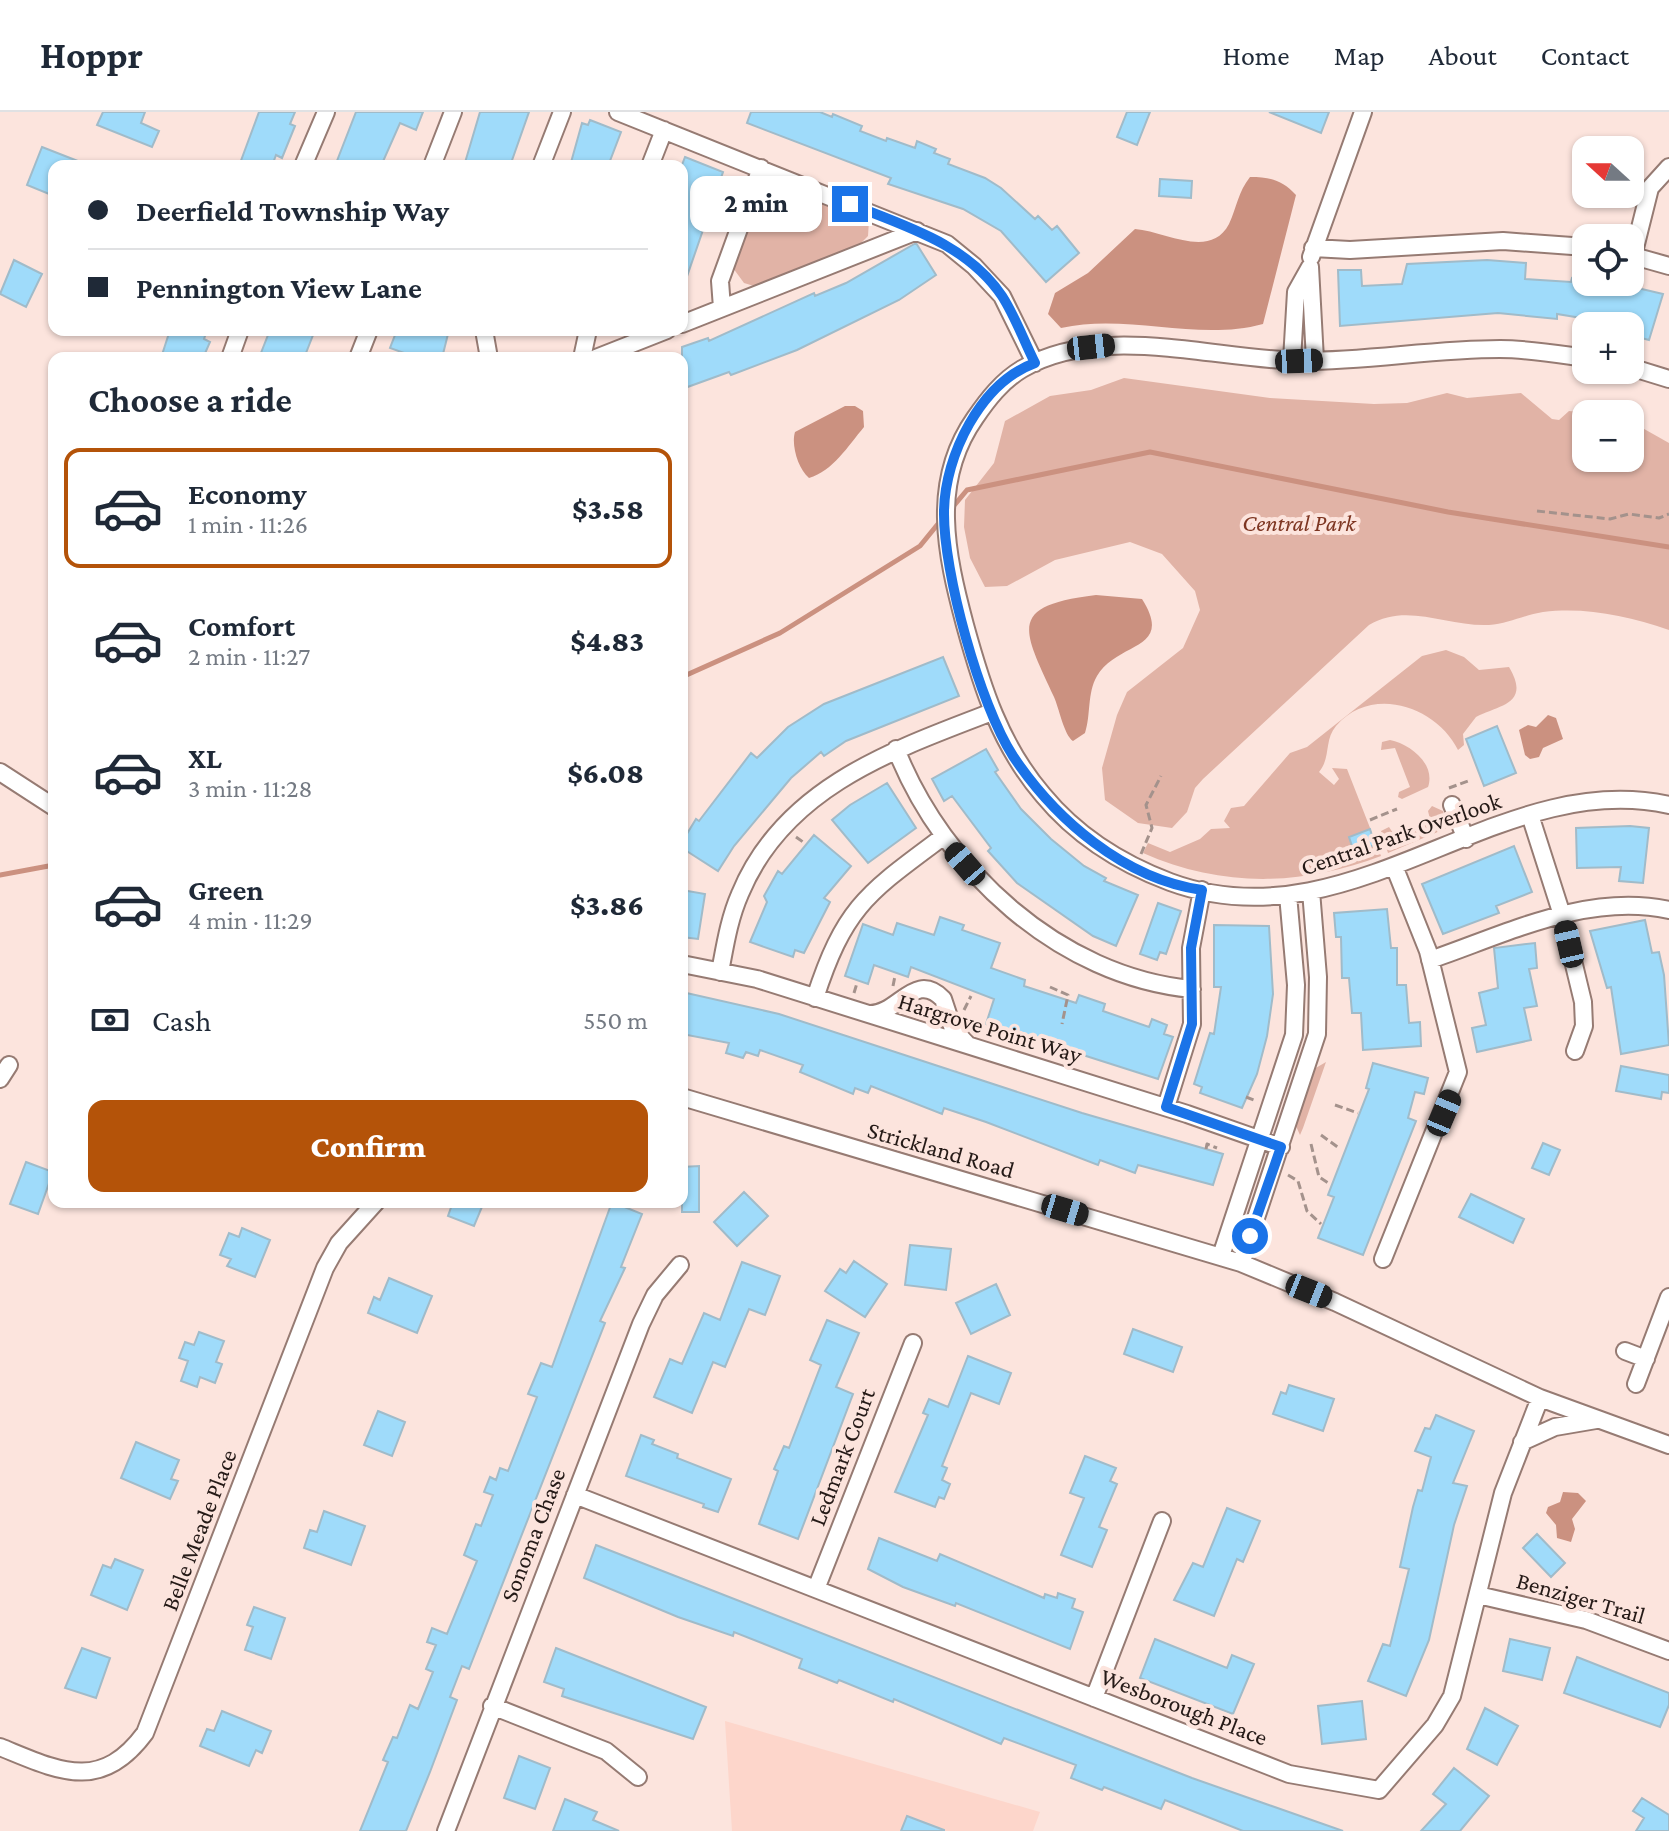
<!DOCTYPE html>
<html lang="en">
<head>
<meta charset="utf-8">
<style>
	:root { --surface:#fff; --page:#f2f2f3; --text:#1f2937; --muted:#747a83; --line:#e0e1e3; --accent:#b45309 }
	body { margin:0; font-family:"Crimson Pro",serif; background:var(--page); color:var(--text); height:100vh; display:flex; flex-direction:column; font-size:30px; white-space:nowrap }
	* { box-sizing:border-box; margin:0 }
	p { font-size:26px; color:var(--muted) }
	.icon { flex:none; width:44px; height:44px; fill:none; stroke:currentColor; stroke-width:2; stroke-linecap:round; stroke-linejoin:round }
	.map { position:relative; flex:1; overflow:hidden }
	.side { position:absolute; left:48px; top:240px; width:640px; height:856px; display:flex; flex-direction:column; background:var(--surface); border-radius:16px; box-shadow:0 2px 6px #0004 }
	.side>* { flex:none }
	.top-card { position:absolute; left:48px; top:48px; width:640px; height:176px; border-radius:16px; box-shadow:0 2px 6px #0004; display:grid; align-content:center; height:176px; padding:0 40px; background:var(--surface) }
	.needle { width:52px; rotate:291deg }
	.controls { position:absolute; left:1572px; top:24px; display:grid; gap:16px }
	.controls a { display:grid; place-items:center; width:72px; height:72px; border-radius:16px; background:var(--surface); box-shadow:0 2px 6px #0004; font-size:40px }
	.end { position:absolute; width:36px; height:36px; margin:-18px; border:10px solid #1a73e8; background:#fff; box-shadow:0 0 0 4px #fff }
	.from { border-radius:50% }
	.bubble { position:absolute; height:56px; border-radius:16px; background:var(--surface); box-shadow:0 2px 6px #0004; font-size:26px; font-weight:800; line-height:56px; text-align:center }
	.car { position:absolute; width:24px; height:48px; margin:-24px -12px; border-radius:10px; box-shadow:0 0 6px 2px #0007; background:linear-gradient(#222 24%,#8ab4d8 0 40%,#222 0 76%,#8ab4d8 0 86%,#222 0) }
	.top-card b { display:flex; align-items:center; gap:28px; height:76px; font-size:30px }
	.top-card b+b { border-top:2px solid var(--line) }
	.top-card i { width:20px; height:20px; background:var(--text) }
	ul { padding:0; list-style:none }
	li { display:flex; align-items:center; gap:24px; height:120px; margin:0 16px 12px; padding:0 24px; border:4px solid transparent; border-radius:16px }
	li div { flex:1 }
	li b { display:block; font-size:30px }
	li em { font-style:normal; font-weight:800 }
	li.active { border-color:var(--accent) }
	li>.icon { width:72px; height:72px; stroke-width:1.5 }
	h2 { padding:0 40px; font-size:36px; line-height:96px }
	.pay { display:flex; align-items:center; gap:20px; height:88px; padding:0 40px; font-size:30px }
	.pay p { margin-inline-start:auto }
	.button { display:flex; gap:16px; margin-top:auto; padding:16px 40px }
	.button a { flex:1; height:92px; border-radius:16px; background:var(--accent); color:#fff; font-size:32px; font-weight:800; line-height:92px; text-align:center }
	header { display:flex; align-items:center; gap:48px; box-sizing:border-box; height:112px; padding:0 40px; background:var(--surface); border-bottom:2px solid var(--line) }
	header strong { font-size:38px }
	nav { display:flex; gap:44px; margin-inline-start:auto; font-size:28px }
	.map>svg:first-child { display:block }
</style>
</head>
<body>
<header>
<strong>Hoppr</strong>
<nav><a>Home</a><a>Map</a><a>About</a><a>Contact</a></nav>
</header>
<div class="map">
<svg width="1669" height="1719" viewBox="0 0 1669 1719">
	<rect width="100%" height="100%" fill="#fce4dd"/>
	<!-- built -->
	<path fill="#fdd6cb" d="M725 1609 1040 1700 1033 1719H732Z"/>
	<!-- green -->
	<path fill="#e1b3a6" d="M773 67 869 108 868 124 859 133 754 174 744 171 733 156 762 74Z
		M1124 266 1270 286 1374 292 1407 291 1447 281 1467 286 1521 281 1552 307 1559 308 1569 299 1600 302H1586V346H1630V309L1669 331V518C1627 504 1587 495 1543 500 1524 503 1508 512 1489 513 1448 515 1407 490 1369 513L1203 667 1195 676 1187 700 1172 716 1138 711 1105 688 1102 656 1117 603 1127 580 1183 536 1200 498 1195 479 1162 442 1130 430 1055 448 1007 474 985 475 970 446 964 415 965 388 994 351 1005 309 1050 284 1091 278Z
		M1446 538 1464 545 1479 558 1509 555C1531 592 1500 593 1476 605L1463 622 1464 633 1458 638C1437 595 1372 572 1336 614 1324 628 1331 646 1319 660L1334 673 1339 667 1332 656 1347 657 1381 744C1302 774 1222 776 1143 741L1148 731 1170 740 1200 727 1211 717 1230 716 1224 709 1231 696 1244 694 1290 641 1307 635 1422 544Z
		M1390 628C1410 632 1436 652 1428 675L1402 687 1398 685 1399 680 1410 675 1395 636 1381 638 1382 630Z
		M1432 694 1443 699 1447 716 1388 741 1381 719 1389 715 1395 724 1431 711 1428 699Z
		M1326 950 1303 1016 1300 1023 1295 1012 1314 957Z"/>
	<!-- water -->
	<path fill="#cb9180" d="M1250 65C1270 65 1282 68 1296 83L1263 212C1197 230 1128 201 1061 216L1048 202 1055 181 1088 161 1135 117C1165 119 1210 148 1229 112 1237 95 1238 80 1250 65Z
		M845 294H855L863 299 864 315C848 334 833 359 809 366 798 357 791 333 795 320Z
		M1096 483 1142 487C1175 539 1117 529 1097 564 1087 581 1091 603 1085 621L1073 629C1064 623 1059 596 1054 585 1023 517 1006 494 1096 483Z
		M1548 603 1556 606 1563 627 1543 636 1539 645 1530 647 1525 643 1519 618 1528 613 1536 615Z
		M1563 1380 1578 1381 1586 1389 1572 1407 1575 1417 1571 1430 1557 1426 1556 1413 1546 1401 1548 1395 1560 1390Z"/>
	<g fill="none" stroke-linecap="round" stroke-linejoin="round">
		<!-- stream -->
		<path stroke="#cb9180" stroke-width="5" d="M951 397 967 378 1150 340 1448 400 1669 435
			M682 565 780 521 920 434 942 407
			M0 763 54 753"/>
	</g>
	<!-- building -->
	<path fill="#9fdbfa" stroke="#a0bbc9" stroke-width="2" d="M103 0H145L141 11 159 19 152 35 97 13Z
		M259 0H295L290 12 295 14 282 46 276 43 272 54H239Z
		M356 0H423L416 18 400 11 381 54H335Z
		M480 0H529L510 54H464Z
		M751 0H820L832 5 833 2 862 14 860 19 886 29 887 26 915 36 917 29 936 37 934 41 950 47 948 52 985 66 1001 76 1035 107 1038 104 1052 118 1057 114 1079 141 1046 170 1001 119 963 97 888 72 891 66 747 11Z
		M1127 0H1150L1137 33 1117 25Z
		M1269 0H1329L1321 21Z
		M590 8 621 20 608 54H570L582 11 588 13Z
		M42 35 88 53 54 54V84L27 73Z
		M685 45 723 60 683 176 682 53Z
		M1160 67 1192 69 1191 86 1159 84Z
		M916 131 936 163 899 188 797 238 731 263 729 260 682 277V235L708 226 709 229 814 181 815 184 846 171Z
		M14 148 42 162 26 195 0 182Z
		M1487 148 1526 151 1525 167 1571 170 1572 166 1605 174 1606 170H1630L1629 174 1663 182 1649 228 1630 223V214L1557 202V207L1498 201 1340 214 1338 158H1361L1362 174 1402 172 1407 152Z
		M170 218H207L204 227 210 230 203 246H161Z
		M270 218H315L304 246H259Z
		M397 218H449L442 246H418L390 236Z
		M943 545 959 584 846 629 824 644 821 640 791 666 734 734 718 759 682 736V730L696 707 699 709 751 641 757 646 788 615 824 592Z
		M1497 614 1516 661 1484 674 1466 627Z
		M986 637 998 658 995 660 1021 697 1051 727 1084 754 1106 766 1104 769 1138 783 1116 834 1093 824 1017 771 988 739 991 736 952 684 944 689 932 667Z
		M887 671 916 716 868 751 832 708 850 693Z
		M1630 714 1649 716 1643 771 1619 769 1621 755 1577 756 1576 716Z
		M1370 717 1375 733 1354 740 1349 725Z
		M814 723 851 754 824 786 830 790 804 841 795 838 793 845 750 830 767 790 764 784 778 759 782 762Z
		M1514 734 1532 780 1496 794 1499 801 1443 822 1422 772Z
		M682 778 705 782 698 827 682 825Z
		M1158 791 1181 799 1166 842 1160 840 1157 848 1140 842Z
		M1387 797 1391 836H1397V873H1406L1409 911 1420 910 1421 934 1363 938 1361 901H1352L1349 866H1342L1341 825H1336L1334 801Z
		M940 805 964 813 962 818 1000 831 991 856 1025 868 1024 874 1076 891 1079 883 1105 892 1103 899 1149 915 1152 907 1167 913 1164 922 1173 925 1158 967 986 912 994 887 911 855 908 865 874 853 868 872 845 864 863 812 893 823 897 811 934 823Z
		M1645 808 1652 841 1659 840 1664 863 1669 933 1621 942 1611 875 1607 876 1590 819Z
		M1214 813 1269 814 1273 882 1267 924 1257 962 1242 996 1200 981 1202 975 1194 972 1210 921 1214 922 1221 875H1214Z
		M1535 831 1537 856 1529 857 1537 894 1524 896 1531 928 1477 940 1472 916 1486 913 1479 881 1498 876 1494 836Z
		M682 880 779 902 1082 1001 1223 1042 1213 1073 1138 1053 1135 1061 1100 1048 1098 1053 986 1010 944 996 942 1002 871 974 868 981 855 976 853 982 800 960 803 953 760 938 758 944 746 940 743 946 726 941 729 931 682 922Z
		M1373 951 1428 966 1424 982 1415 980 1408 1006 1416 1009 1363 1143 1318 1126 1334 1085 1328 1083 1369 977 1366 976Z
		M1621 954 1669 963V981L1662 980 1661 987 1616 979Z
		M1543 1031 1560 1038 1549 1063 1532 1056Z
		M26 1050 53 1060 38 1102 10 1092Z
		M699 1054V1100H682V1055Z
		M744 1080 768 1104 737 1134 714 1110Z
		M1471 1082 1524 1107 1513 1131 1459 1105Z
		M453 1090H484L474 1114 448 1104Z
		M612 1090 642 1102 621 1155 625 1156 600 1209 605 1211 469 1557 462 1554 450 1585 457 1588 430 1660 406 1719H360L388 1650 383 1648 393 1625 397 1626 410 1593 418 1597 433 1560 426 1557 436 1533 427 1530 432 1516 447 1522 477 1449 464 1443 476 1412 481 1414 493 1383 484 1380 490 1365 496 1368 500 1356 508 1359 537 1285 528 1282 541 1251 552 1255Z
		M242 1116 270 1128 255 1165 227 1154 231 1147 220 1143 229 1121 239 1125Z
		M910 1133 951 1137 946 1178 905 1173Z
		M854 1149 887 1172 865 1205 825 1179 840 1157 846 1161Z
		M742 1150 780 1164 765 1203 749 1197 725 1255 713 1250 692 1301 654 1285 670 1247 682 1252 704 1201 720 1208Z
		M389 1166 432 1184 417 1221 368 1201 374 1185 380 1188Z
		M996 1172 1010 1203 971 1222 956 1191Z
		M827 1208 859 1221 836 1275 853 1282 798 1427 759 1412 778 1359 774 1357 784 1334 789 1336 821 1253 810 1248Z
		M1133 1217 1182 1235 1173 1260 1124 1242Z
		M199 1220 224 1229 216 1250 222 1252 215 1271 200 1265 197 1275 181 1269 188 1249 179 1246 185 1230 194 1233Z
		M968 1244 1011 1261 999 1292 971 1281 942 1354 947 1356 942 1368 950 1372 944 1387 939 1385 935 1395 895 1380 928 1303 923 1301 929 1287 948 1295Z
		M1289 1273 1334 1287 1323 1319 1273 1302 1281 1280 1286 1282Z
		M378 1299 405 1310 392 1344 364 1333Z
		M1436 1303 1474 1319 1453 1371 1467 1374 1454 1413 1429 1528 1406 1584 1368 1569 1383 1532 1390 1534 1409 1457 1400 1455 1413 1395 1418 1378 1422 1379 1431 1345 1415 1339 1425 1316 1430 1317Z
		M641 1323 654 1328 652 1332 678 1342 677 1346 731 1367 718 1400 703 1395 704 1392 626 1364Z
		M136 1330 179 1348 171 1367 178 1369 170 1387 121 1366Z
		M1085 1344 1116 1356 1110 1369 1117 1372 1099 1415 1107 1418 1092 1455 1061 1443 1084 1386 1070 1381Z
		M1227 1396 1260 1409 1243 1450 1237 1447 1214 1504 1174 1488 1193 1451 1203 1455Z
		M324 1399 365 1414 351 1453 304 1436 310 1418 317 1420Z
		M1537 1422 1565 1451 1551 1465 1523 1436Z
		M879 1426 937 1449 940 1442 1044 1486 1045 1482 1057 1486 1058 1481 1075 1487 1072 1496 1083 1500 1070 1537 956 1491 955 1494 903 1475 868 1457Z
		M596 1433 1192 1666 1343 1719H1243L1165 1688 1161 1697 1104 1675 1102 1678 1071 1666 1076 1653 1004 1626 1001 1632 894 1587 893 1590 839 1568 837 1571 799 1556 802 1547 734 1520 733 1524 678 1505 584 1466Z
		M115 1447 143 1458 127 1498 91 1483 103 1453 111 1456Z
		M254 1495 285 1506 271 1547 245 1538 253 1515 247 1513Z
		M1155 1527 1227 1556 1232 1543 1254 1552 1233 1602 1140 1566Z
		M1510 1527 1550 1536 1542 1568 1503 1559Z
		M82 1536 110 1546 96 1586 65 1576Z
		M556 1536 706 1595 693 1627 562 1584 564 1577 544 1570Z
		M1577 1545 1669 1581V1593L1660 1615 1564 1581Z
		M1362 1589 1366 1627 1322 1632 1318 1594Z
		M1485 1596 1518 1614 1497 1653 1467 1637Z
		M222 1599 271 1619 262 1641 256 1638 249 1654 200 1634 207 1617 214 1619Z
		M519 1644 550 1656 535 1697 504 1686Z
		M1454 1656 1489 1684 1460 1719H1421L1446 1692 1433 1682Z
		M1642 1686 1669 1703V1719H1636L1644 1706 1633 1699Z
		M565 1687 597 1700 593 1708 619 1719H553Z
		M907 1704 944 1718V1719H901Z"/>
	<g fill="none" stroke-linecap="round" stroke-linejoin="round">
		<defs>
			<path id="minor" d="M618 0 947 132 974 154 1002 184 1035 251
				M303 54 326 0
				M432 54 453 0
				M541 54 562 0
				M650 54 664 18
				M1313 136 1350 138 1503 129 1586 135
				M1630 143 1669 154
				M1633 144 1650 76 1669 55
				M1311 145 1363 0
				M722 196 720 169 761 56
				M682 212 917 119
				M484 218 489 246
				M230 246 240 218
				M358 246 369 218
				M582 246 588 218
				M596 246 667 218
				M1586 246C1557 242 1529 237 1500 237 1434 237 1369 249 1303 249 1216 248 1101 210 1022 257 1002 269 988 287 975 306 930 370 946 442 965 513 982 575 1000 633 1043 683 1076 723 1122 752 1170 770 1352 837 1497 655 1669 693
				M1292 248 1296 180 1310 155 1315 248
				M1630 255 1669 267
				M896 637C943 757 1060 865 1192 877
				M0 660 54 695
				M1452 693 1466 727
				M1530 703 1562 803 1583 890 1584 914 1575 939
				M1430 848C1506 822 1588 780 1669 798
				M682 852 757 867 1187 1002 1281 1035
				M720 860C725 834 729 807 740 782 784 675 893 638 992 600
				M815 886C845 793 869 780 944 724
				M870 902C899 902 915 858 943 887L953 917 967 932
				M0 967 9 953
				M682 985 1241 1151 1335 1190 1540 1286 1669 1333
				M1166 995 1192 912 1191 836 1202 778
				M1221 1144 1294 923 1296 873 1288 783
				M1383 1147 1458 960 1428 839 1394 754
				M1241 1151 1317 922 1318 865 1311 779
				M1625 1239 1646 1247
				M1636 1272 1669 1185
				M1522 1330 1555 1315 1596 1308
				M575 1383 1289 1662 1379 1678 1435 1613 1452 1584 1503 1381 1540 1286
				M816 1477 913 1231
				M1478 1483 1586 1508 1669 1539
				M1094 1586 1162 1409
				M492 1594 606 1639 638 1665
				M0 1635C57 1658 100 1682 145 1621L325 1156 339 1131 376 1090
				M446 1719 641 1212 655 1183 680 1153"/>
		</defs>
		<!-- minor casing -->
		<use href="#minor" stroke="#967b73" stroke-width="20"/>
		<!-- path -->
		<path stroke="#a4928c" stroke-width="3" stroke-dasharray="8 4" stroke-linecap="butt" d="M1537 399 1610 407 1629 402 1659 406 1669 402
			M1449 676 1468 669
			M1370 708 1397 697
			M796 725 803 730
			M1141 742 1152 716 1146 693 1161 664
			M893 874 895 864
			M1050 875 1068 883 1062 912
			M854 881 857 871
			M964 898 971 884
			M1246 985 1254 988
			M1335 993 1358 1001
			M1321 1023 1339 1036
			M1311 1032 1319 1065 1330 1072
			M1206 1037 1207 1032 1217 1036
			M1288 1063 1298 1069 1307 1099 1321 1112"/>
		<!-- minor -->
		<use href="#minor" stroke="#fff" stroke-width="16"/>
	</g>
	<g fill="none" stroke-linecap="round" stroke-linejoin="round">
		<!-- route -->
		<path stroke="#1a73e8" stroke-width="10" d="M850 92C905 114 967 132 1002 184 1015 204 1024 229 1035 251 980 271 945 344 944 399 943 460 980 593 1013 644 1055 707 1124 767 1202 778L1191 836 1192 912 1166 995 1281 1035 1250 1124"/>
	</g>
	<g text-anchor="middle" stroke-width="8" stroke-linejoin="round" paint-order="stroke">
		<!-- park labels -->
		<g font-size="24" font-style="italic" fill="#7d3521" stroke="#fce4dd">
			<text x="1299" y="419">Central Park</text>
		</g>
		<!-- street labels -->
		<g font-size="24" fill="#251a17" stroke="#fce4dd">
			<text transform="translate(1401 722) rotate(-19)" y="8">Central Park Overlook</text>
			<text transform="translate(990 916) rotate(17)" y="8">Hargrove Point Way</text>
			<text transform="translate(941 1038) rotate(16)" y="8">Strickland Road</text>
			<text transform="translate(842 1345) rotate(-69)" y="8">Ledmark Court</text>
			<text transform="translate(199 1418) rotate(-69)" y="8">Belle Meade Place</text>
			<text transform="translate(533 1423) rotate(-69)" y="8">Sonoma Chase</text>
			<text transform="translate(1581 1486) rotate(16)" y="8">Benziger Trail</text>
			<text transform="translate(1184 1595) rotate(21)" y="8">Wesborough Place</text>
		</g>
	</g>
</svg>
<div class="controls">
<a><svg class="needle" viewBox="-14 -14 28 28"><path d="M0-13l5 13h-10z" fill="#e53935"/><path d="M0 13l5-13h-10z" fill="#747a83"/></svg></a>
<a><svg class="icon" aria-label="locate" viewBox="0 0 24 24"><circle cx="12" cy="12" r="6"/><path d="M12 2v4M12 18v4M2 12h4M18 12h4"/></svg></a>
<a>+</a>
<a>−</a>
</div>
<i class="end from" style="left:1250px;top:1124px"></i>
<i class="end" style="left:850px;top:92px"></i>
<div class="bubble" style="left:690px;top:64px;width:132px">2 min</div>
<i class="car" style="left:1091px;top:235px;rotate:84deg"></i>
<i class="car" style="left:1299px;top:249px;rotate:88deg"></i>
<i class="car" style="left:965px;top:752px;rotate:319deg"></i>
<i class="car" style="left:1569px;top:832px;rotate:347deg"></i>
<i class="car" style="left:1444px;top:1001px;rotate:23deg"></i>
<i class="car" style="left:1065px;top:1098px;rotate:107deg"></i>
<i class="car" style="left:1309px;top:1179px;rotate:112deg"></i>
<div class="top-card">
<b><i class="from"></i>Deerfield Township Way</b>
<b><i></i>Pennington View Lane</b>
</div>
<section class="side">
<h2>Choose a ride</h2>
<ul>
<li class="active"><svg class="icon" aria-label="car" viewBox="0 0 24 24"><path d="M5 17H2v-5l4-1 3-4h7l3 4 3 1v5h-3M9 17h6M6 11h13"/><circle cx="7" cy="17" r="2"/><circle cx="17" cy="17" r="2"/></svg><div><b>Economy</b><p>1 min · 11:26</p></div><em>$3.58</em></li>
<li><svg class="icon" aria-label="car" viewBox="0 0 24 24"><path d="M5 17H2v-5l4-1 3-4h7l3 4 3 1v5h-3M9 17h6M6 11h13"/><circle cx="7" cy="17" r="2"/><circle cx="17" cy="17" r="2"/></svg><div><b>Comfort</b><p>2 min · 11:27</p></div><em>$4.83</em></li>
<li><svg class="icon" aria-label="car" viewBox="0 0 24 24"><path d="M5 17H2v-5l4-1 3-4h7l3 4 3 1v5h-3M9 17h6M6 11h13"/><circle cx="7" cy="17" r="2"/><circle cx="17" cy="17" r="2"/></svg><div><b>XL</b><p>3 min · 11:28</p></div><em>$6.08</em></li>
<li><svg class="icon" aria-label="car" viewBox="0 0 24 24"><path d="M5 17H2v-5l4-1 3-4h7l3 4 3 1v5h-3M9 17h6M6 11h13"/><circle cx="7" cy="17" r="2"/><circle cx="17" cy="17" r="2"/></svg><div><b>Green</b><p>4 min · 11:29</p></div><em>$3.86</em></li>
</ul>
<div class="pay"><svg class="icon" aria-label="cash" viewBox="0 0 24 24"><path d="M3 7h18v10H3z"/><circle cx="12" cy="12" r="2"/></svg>Cash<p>550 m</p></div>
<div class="button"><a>Confirm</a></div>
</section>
</div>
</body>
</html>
